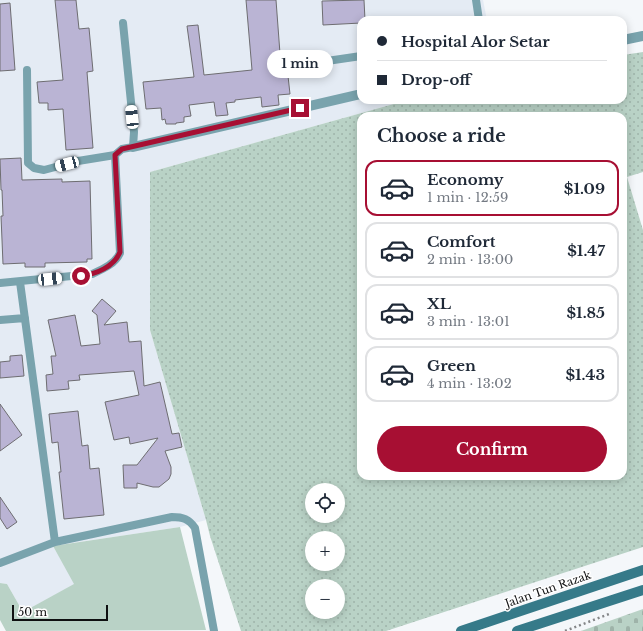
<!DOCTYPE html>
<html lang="en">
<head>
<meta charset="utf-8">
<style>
	:root { --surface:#fff; --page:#f6f6f7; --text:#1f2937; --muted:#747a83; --line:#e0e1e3; --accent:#a70f33 }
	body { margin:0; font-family:"Libre Baskerville",serif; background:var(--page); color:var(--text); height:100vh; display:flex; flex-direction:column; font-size:15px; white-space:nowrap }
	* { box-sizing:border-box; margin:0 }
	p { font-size:13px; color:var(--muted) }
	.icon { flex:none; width:22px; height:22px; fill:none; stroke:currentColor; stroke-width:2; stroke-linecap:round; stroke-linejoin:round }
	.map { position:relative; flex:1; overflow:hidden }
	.drawer { position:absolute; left:357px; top:112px; width:270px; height:368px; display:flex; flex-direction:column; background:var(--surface); border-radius:12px; box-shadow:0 2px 10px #0003 }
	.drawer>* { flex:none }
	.guide { position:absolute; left:357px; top:16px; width:270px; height:88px; border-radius:12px; box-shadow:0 2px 10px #0003; display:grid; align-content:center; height:88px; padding:0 20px; background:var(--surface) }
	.tools { position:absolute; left:305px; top:483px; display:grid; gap:8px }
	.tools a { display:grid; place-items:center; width:40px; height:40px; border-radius:50%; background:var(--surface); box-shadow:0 2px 10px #0003; font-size:20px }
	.scale { position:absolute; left:12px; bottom:10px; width:96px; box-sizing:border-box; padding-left:4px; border:2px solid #0f1011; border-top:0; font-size:11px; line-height:14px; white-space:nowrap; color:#0f1011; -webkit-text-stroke:3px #fff; paint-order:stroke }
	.end { position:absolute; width:18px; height:18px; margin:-9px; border:5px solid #a70f33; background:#fff; box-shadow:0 0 0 2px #fff }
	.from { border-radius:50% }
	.bubble { position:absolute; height:28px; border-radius:14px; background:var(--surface); box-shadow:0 2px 10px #0003; font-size:13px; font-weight:700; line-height:28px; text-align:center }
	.car { position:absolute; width:12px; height:24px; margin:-12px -6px; border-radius:5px; box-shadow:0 0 3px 1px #0007; background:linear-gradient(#fff 24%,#345 0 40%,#fff 0 76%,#345 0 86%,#fff 0) }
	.guide b { display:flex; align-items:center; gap:14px; height:38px; font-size:15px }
	.guide b+b { border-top:1px solid var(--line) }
	.guide i { width:10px; height:10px; background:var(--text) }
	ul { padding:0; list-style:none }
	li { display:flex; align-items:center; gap:12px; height:56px; margin:0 8px 6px; padding:0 12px; border:2px solid var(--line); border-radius:12px }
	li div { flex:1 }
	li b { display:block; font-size:15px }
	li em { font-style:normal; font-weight:700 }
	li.selected { border-color:var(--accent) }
	li>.icon { width:36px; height:36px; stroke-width:1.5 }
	h2 { padding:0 20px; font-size:18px; line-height:48px }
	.primary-button { display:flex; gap:8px; margin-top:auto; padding:8px 20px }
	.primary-button a { flex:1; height:46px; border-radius:24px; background:var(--accent); color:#fff; font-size:16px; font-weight:700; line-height:46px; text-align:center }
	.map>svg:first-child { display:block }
</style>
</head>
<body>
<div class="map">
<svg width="643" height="631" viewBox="0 0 643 631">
	<defs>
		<pattern id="grass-dots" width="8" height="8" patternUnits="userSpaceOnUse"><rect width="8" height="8" fill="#b9d2c6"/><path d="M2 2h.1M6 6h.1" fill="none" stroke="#9eb3a9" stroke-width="1.8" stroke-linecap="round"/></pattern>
		<pattern id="cemetery-stones" width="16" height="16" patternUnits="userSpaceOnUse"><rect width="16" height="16" fill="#b9d2c6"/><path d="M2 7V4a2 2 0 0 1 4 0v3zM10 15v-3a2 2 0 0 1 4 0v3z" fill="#9eb3a9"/></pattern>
	</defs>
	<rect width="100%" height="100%" fill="#f4f7fa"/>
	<!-- built -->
	<path fill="#e4ebf4" d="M0 0H483L487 20H361V100H408L150 172V330L206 520 180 527 53 546 75 584 23 612 7 584 0 583Z"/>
	<!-- grass -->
	<path fill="url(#grass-dots)" fill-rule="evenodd" d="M643 52V172L627 177 643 230V547L386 631H241L210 536 206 520 150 330V172L408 100H623V55ZM361 116H623V476H361ZM312 490H338V516H312ZM312 538H338V564H312ZM312 586H338V612H312Z"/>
	<!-- cemetery -->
	<path fill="url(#cemetery-stones)" d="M643 609V631H581Z"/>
	<!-- garden -->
	<path fill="#b9d2c6" d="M180 527 206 630 6 631 0 620V583L7 584 23 612 74 584 53 546Z"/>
	<!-- building -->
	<path fill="#bab4d4" stroke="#6e6d71" d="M55 0H76L79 29 89 28 93 71 87 72 93 148 66 150 63 109 48 110V103H39L37 82 63 80Z
		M246 0H276L281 67H287L290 94 278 95 279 105 262 107 261 97 235 100V102L226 103 228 115 216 116 214 102 189 105 191 116 184 117V122L176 123V124H166L165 119 162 120 161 108 146 109 143 82 194 77 187 26 198 25 204 75 252 70Z
		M364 0 365 20H361V23L323 25 322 1Z
		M10 3 15 70 0 71V4Z
		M21 158 22 180 62 179V182L90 181 92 259H87V262L45 263V267H25V263L3 264 1 216H3L2 190H1L0 159Z
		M102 299 116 311 104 325 127 322 129 342 141 341 144 386 160 382 172 434 179 433 182 447 165 451 171 467V474L169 479 159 487H153L137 483V488H124L123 465H137L158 438 130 444 129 437 114 440 105 402 139 395 134 371 79 375 80 380 68 381 69 389 47 391 46 375 53 374 51 356H56L48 320 75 315 81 346 100 344 97 315 92 311Z
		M22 355 24 376 0 378V362L10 361V356Z
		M0 404 22 435 0 451Z
		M78 411 82 446 88 445 90 469 99 468 104 515 64 519 59 472H61L58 442 52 443 49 414Z
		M0 497 17 522 7 529 0 518Z"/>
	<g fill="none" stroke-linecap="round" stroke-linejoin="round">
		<!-- path -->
		<path stroke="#848688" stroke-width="2.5" stroke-dasharray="2 3" stroke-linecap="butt" d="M565 631 609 614"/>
		<!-- lane -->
		<path stroke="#79a3ad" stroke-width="8" d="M476 0 479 20
			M327 61 361 56
			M27 70 28 163 34 168 44 170 78 161 115 155 122 149 133 147 134 132 123 23
			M20 282 55 542
			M0 283 92 274C103 269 115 264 120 253L115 155
			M0 320 25 318
			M0 563 55 542 172 517C183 517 189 519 195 528L214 631"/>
		<!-- street -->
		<path stroke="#79a3ad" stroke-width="10" d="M623 40 643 36
			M133 147 361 94"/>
		<!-- secondary -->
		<path stroke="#367a89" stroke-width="10" d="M461 631 643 570
			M517 631 643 590"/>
	</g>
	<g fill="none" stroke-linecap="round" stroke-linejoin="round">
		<!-- route -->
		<path stroke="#a70f33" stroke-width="5" d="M81 276C96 274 114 267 120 252L115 155 122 149 300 108"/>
	</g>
	<g text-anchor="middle" stroke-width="3" stroke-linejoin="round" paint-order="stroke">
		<!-- street labels -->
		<g font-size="11" fill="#0f1011" stroke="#fff">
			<text transform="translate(548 589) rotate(-19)" y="4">Jalan Tun Razak</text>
		</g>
	</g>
</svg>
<div class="tools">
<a><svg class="icon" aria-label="locate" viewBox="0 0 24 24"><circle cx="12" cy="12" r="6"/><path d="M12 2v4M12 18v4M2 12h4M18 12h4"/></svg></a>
<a>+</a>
<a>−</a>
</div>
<div class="scale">50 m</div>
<i class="end from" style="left:81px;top:276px"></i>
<i class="end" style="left:300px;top:108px"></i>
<div class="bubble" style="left:267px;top:50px;width:66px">1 min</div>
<i class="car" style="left:132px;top:117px;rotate:354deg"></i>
<i class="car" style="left:67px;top:164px;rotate:255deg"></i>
<i class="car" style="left:50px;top:279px;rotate:84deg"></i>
<div class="guide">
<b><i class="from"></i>Hospital Alor Setar</b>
<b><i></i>Drop-off</b>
</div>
<section class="drawer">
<h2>Choose a ride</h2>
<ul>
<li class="selected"><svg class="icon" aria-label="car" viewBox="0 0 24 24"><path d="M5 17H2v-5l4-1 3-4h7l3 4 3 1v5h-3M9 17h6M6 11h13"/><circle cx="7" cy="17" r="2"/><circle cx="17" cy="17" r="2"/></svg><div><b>Economy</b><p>1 min · 12:59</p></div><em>$1.09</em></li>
<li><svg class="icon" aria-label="car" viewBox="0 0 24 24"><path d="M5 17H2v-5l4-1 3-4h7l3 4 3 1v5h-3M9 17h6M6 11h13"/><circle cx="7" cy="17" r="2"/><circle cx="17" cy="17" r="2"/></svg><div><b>Comfort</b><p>2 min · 13:00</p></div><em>$1.47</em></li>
<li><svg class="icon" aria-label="car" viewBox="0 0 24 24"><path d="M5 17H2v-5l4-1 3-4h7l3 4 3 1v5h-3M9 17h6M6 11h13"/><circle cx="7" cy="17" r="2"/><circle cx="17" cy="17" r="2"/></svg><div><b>XL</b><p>3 min · 13:01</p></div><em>$1.85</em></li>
<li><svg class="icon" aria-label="car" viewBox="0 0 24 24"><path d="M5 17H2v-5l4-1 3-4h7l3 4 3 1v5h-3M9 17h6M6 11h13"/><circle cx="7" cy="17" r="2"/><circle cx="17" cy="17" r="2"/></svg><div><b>Green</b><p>4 min · 13:02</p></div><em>$1.43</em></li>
</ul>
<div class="primary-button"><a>Confirm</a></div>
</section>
</div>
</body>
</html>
